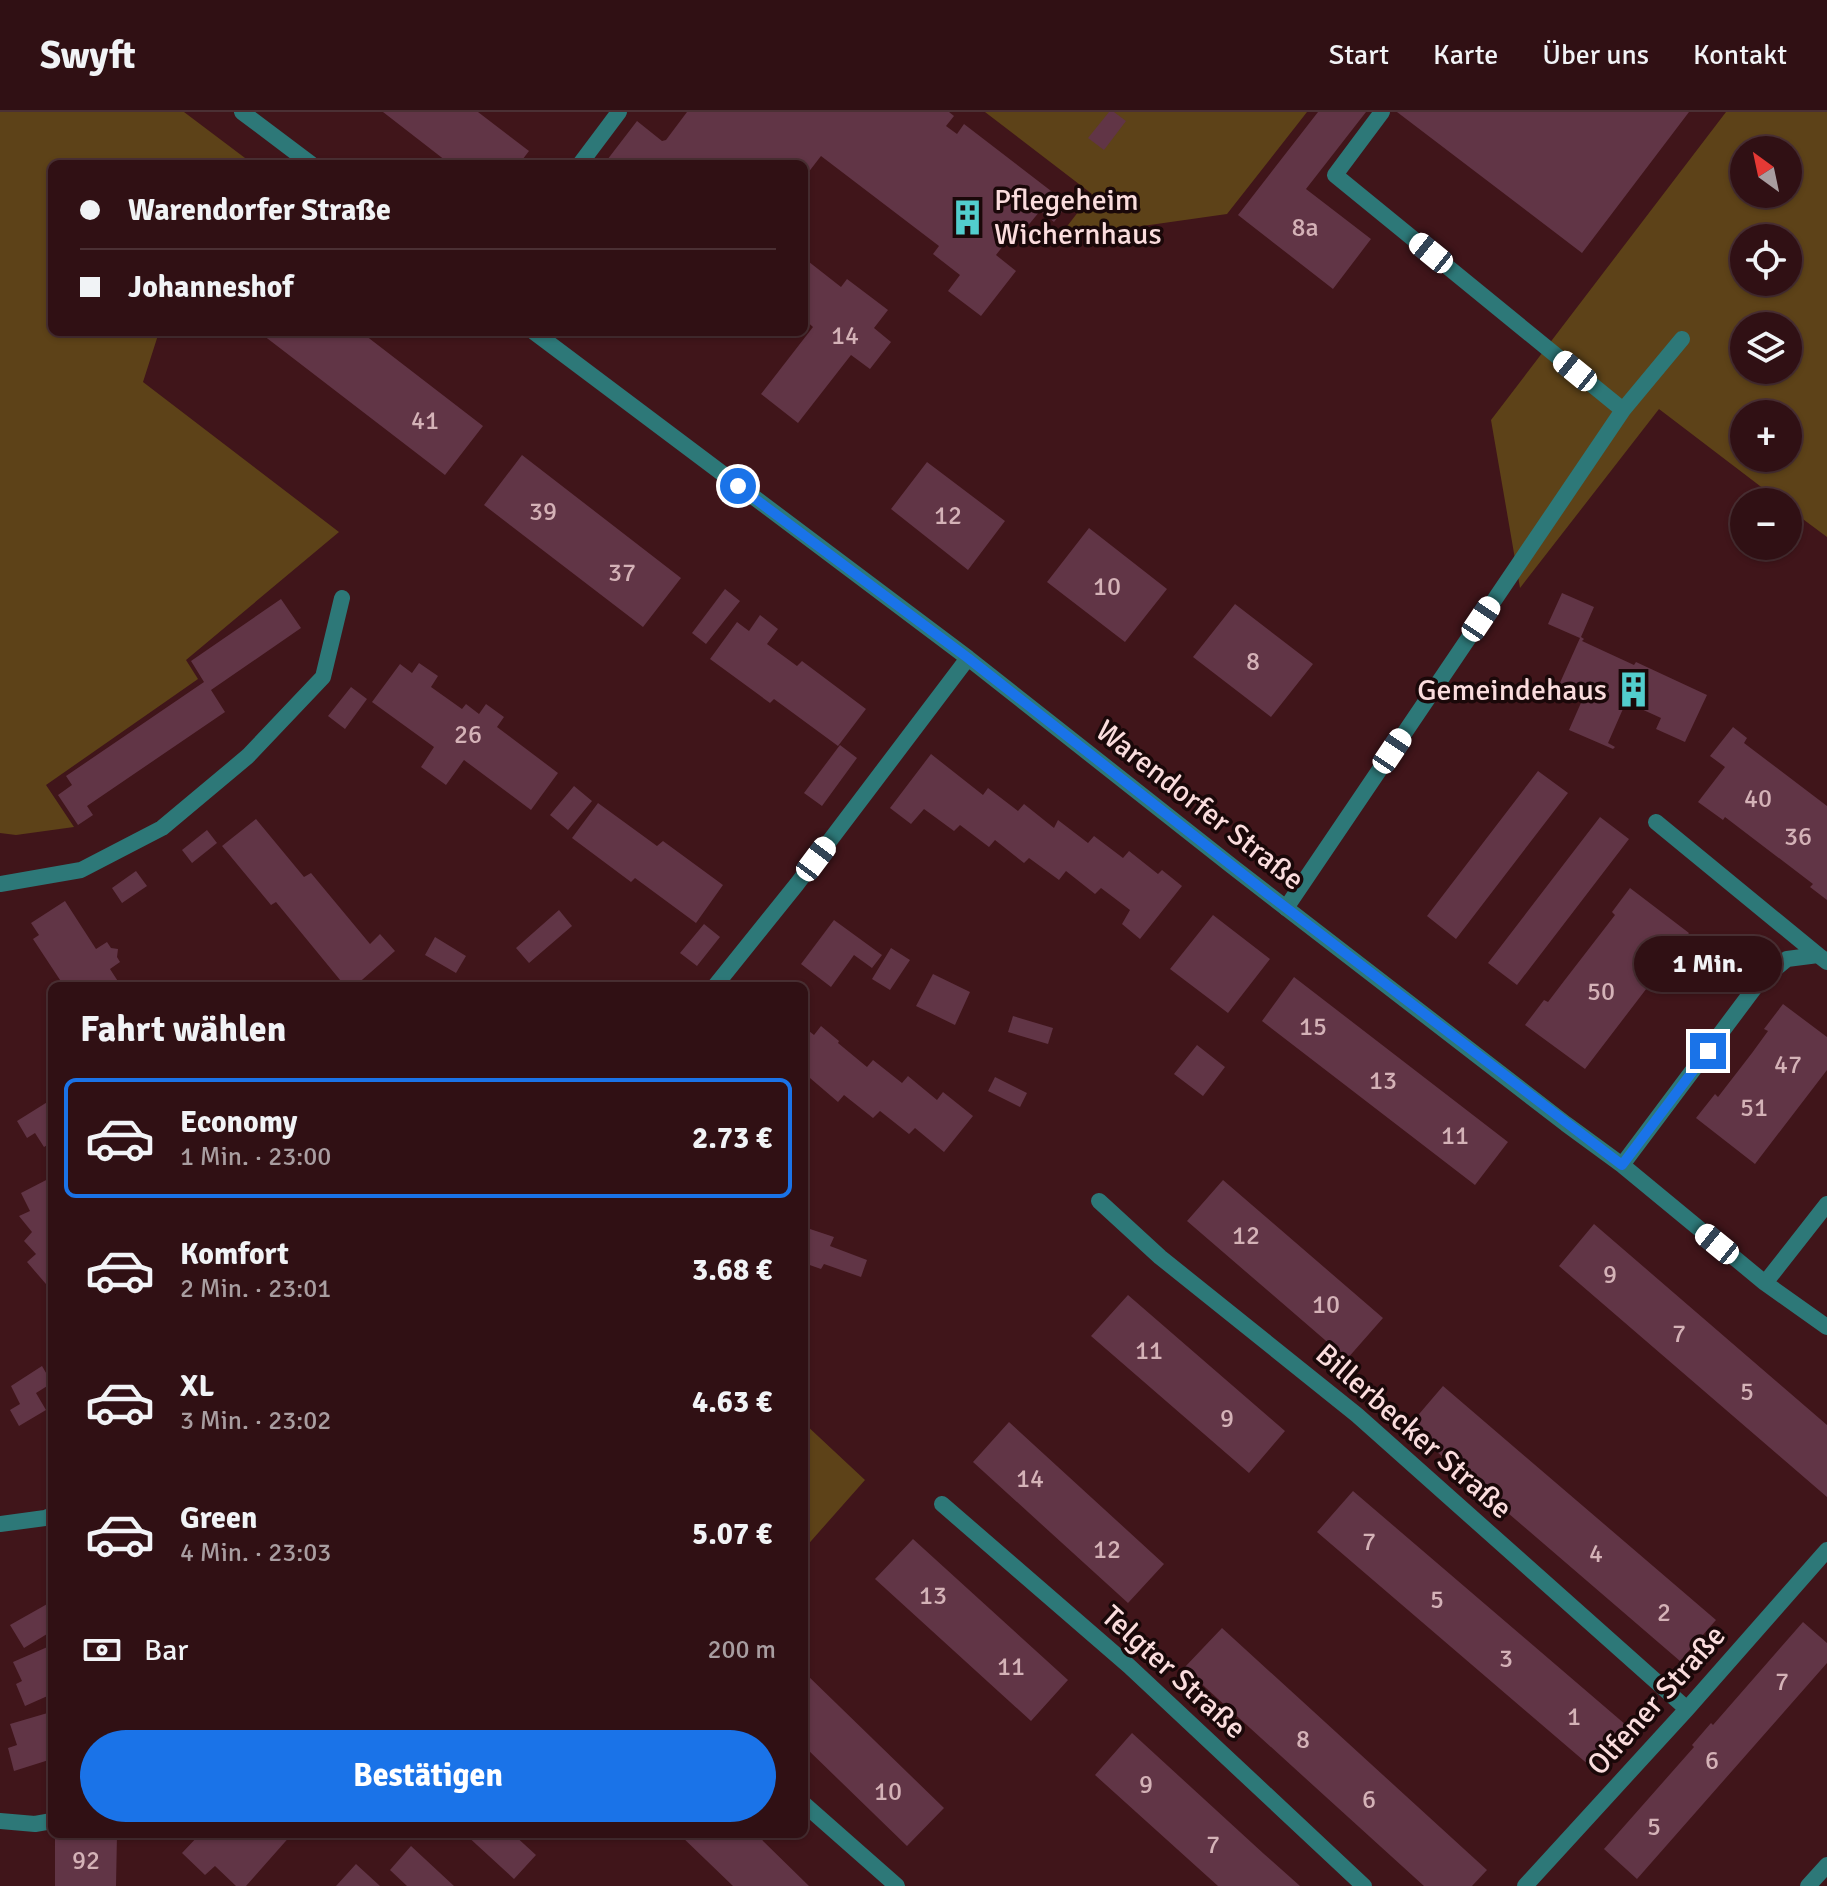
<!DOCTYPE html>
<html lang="de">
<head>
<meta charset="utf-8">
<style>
	:root { --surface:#301014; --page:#38191d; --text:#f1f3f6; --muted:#a89da0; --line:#4b3034; --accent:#1a73e8 }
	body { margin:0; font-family:Signika,sans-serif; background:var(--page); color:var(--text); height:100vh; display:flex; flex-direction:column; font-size:30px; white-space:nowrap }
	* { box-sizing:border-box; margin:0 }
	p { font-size:26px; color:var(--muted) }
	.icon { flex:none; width:44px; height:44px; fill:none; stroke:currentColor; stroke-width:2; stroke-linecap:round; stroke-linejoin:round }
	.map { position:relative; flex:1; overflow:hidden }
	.drawer { position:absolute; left:48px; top:870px; width:760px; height:856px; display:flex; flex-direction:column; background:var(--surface); border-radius:12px; box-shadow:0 2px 6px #0004,0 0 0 2px var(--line) }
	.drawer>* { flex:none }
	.hud { position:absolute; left:48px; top:48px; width:760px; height:176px; border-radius:12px; box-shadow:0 2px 6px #0004,0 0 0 2px var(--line); display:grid; align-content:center; height:176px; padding:0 32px; background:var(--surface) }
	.needle { width:52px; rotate:327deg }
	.fabs { position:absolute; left:1730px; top:24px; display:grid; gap:16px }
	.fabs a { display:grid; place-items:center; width:72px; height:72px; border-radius:50%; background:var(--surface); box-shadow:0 2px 6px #0004,0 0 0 2px var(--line); font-size:40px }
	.end { position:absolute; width:36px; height:36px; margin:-18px; border:10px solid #1a73e8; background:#fff; box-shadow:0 0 0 4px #fff }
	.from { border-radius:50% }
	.bubble { position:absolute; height:56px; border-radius:28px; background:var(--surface); box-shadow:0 2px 6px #0004,0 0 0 2px var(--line); font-size:26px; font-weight:700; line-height:56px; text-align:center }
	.car { position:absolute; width:24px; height:48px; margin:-24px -12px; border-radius:10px; box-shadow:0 0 6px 2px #0007; background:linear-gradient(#fff 24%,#345 0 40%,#fff 0 76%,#345 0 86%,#fff 0) }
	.hud b { display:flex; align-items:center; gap:28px; height:76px; font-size:30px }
	.hud b+b { border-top:2px solid var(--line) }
	.hud i { width:20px; height:20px; background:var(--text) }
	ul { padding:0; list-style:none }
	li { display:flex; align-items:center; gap:24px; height:120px; margin:0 16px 12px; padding:0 16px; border:4px solid transparent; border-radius:12px }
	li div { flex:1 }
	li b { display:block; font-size:30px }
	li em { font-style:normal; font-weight:700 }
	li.selected { border-color:var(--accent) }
	li>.icon { width:72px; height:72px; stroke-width:1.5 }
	h2 { padding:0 32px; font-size:36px; line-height:96px }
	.pay { display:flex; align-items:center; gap:20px; height:88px; padding:0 32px; font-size:30px }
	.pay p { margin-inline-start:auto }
	.cta { display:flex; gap:16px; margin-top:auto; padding:16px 32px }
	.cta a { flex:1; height:92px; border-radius:48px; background:var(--accent); color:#fff; font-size:32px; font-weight:700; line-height:92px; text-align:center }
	header { display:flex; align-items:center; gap:48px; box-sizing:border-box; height:112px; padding:0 40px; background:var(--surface); border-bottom:2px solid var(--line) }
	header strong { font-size:38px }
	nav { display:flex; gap:44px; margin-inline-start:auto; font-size:28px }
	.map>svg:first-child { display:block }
</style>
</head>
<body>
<header>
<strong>Swyft</strong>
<nav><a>Start</a><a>Karte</a><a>Über uns</a><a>Kontakt</a></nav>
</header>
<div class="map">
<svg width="1827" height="1774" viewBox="0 0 1827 1774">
	<rect width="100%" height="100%" fill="#40151a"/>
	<!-- green -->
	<path fill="#5d4218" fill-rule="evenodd" d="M0 0H184L253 52H52V220H159L143 270 339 420 186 548 198 567 46 673 74 715 16 723 0 721Z
		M985 0H1307L1227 102 1058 126 1092 82Z
		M1726 0H1827V425L1788 396V390H1781L1659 297 1520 476 1491 308ZM1744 38H1788V82H1744ZM1744 126H1788V170H1744ZM1744 214H1788V258H1744ZM1744 302H1788V346H1744Z
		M804 1311 865 1368 804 1437Z"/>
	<!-- building -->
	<path fill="#613546" d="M383 0H478L529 39 519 52H450Z
		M687 0H949L954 4 946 14 957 22 964 12 1068 92 1054 110 1040 99 1021 122 1012 115 1007 121 1013 125 1005 135 1003 134 996 143 1016 159 981 204 948 179 960 163 933 142 939 134 821 44 804 66V52H787L785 50 784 52H604L637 9 662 29 666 28Z
		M1109 0H1114L1126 9 1104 38 1088 26Z
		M1318 0H1366L1306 77 1371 127 1333 177 1238 103Z
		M1397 0H1689L1582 141Z
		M804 146 841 175 847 167 888 198 874 216 891 230 870 257 851 243 798 311 761 282 813 215 804 207Z
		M259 220H361L483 314 445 363Z
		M522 343 681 466 643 515 484 393Z
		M927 350 1005 409 968 458 891 397Z
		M1089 416 1167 477 1125 530 1047 470Z
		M725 477 740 489 706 532 692 521Z
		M1562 481 1594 495 1581 525 1584 527 1582 529 1634 553 1636 550 1707 583 1685 630 1656 617 1661 606 1626 590 1608 631 1615 635 1613 637 1569 618 1584 584 1559 573 1580 526 1548 512Z
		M281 487 301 516 211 578 225 600 87 694 93 703 78 713 58 683 72 673 66 664 204 570 191 549Z
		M1235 492 1313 552 1271 605 1193 545Z
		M760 503 778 517 767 532 797 554 802 549 866 597 838 634 774 587 770 591 710 547 737 510 749 519Z
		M419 551 438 564 431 575 462 597 466 592 479 602 486 592 504 605 497 615 558 661 531 698 464 648 446 673 421 655 434 635 372 590 400 552 412 561Z
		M351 575 367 587 345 617 328 604Z
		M1733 615 1747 626 1744 631 1827 694V788L1810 775 1813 772 1725 705 1723 708 1698 690 1725 655 1710 644Z
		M840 633 857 646 822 694 804 681Z
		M931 642 983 683 988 676 1018 699 1024 692 1054 716 1058 708 1088 731 1094 724 1123 746 1129 739 1158 762 1162 758 1182 774 1140 827 1122 812 1130 798 1101 776 1095 782 1066 759 1059 768 1029 746 1024 751 995 728 989 735 960 713 954 719 924 697 911 712 890 696Z
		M1538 659 1568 681 1456 827 1427 804Z
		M574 674 592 689 568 718 550 703Z
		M598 691 657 734 663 729 723 773 696 811 635 766 631 770 572 726Z
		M1600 705 1629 727 1517 873 1488 851Z
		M256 707 304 765 311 761 370 832 380 822 395 839 355 874H345L276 790 271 793 222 734Z
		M207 718 217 731 192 751 182 738Z
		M136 759 147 774 122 791 112 776Z
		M1630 776 1689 821 1585 957 1525 913 1544 888 1548 890 1564 869 1615 803 1612 800Z
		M65 789 96 837 107 830 111 836 118 837 117 845 120 850 110 857 121 874H64L33 827 39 823 31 811Z
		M559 798 572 814 529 851 516 836Z
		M1213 803 1270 847 1228 901 1170 857Z
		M834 808 882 843 872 856 854 843 831 875 801 852Z
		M704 812 720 825 697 854 680 841Z
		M435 825 466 844 456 861 425 843Z
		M891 836 910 848 890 878 872 867Z
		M933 862 970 880 955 913 916 894Z
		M1294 865 1508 1030 1475 1073 1262 909Z
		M1783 892 1827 925V958L1755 1052 1696 1006 1715 982 1718 985 1752 941 1768 919 1764 917Z
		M1013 904 1053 916 1048 932 1008 920Z
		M821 914 839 929 838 931 867 955 873 948 902 971 908 964 937 988 943 980 973 1004 944 1040 915 1016 909 1022 880 999 873 1006 844 983 838 990 810 966 804 972V915L814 923Z
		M1197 933 1225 955 1203 984 1174 962Z
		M995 965 1027 981 1020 995 988 979Z
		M49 989 52 994V1030L44 1035 35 1021 27 1026 17 1009Z
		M52 1065V1179L27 1150 36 1142 24 1129 32 1120 19 1104 30 1099 21 1081Z
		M1223 1068 1383 1206 1347 1247 1187 1109Z
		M1594 1112 1827 1313V1385L1559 1154Z
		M804 1115 834 1125 830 1134 867 1148 861 1165 824 1152 821 1157 804 1151Z
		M1128 1183 1285 1319 1249 1361 1091 1224Z
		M42 1254 52 1271 36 1281 46 1298 19 1314 10 1298 20 1292 11 1274Z
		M1443 1274 1716 1508 1680 1549 1408 1315Z
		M1009 1310 1164 1452 1128 1491 973 1350Z
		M1353 1379 1626 1613 1590 1654 1317 1420Z
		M913 1427 1068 1568 1031 1609 875 1467Z
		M49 1491 52 1497V1519L24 1536 10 1513Z
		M1803 1510 1827 1531V1551L1637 1767 1604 1737 1694 1635 1692 1633 1711 1611 1713 1613Z
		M1222 1516 1487 1758 1472 1774H1424L1184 1556Z
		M52 1533V1582L25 1594 16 1572 22 1569 13 1550Z
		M804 1560 944 1696 907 1734 804 1634Z
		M51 1600 52 1647 14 1659 8 1636 17 1633 10 1612Z
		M1132 1621 1264 1742 1300 1774H1218L1095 1663Z
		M55 1722H117L116 1774H55Z
		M200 1722H292L246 1774H236L215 1754 205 1763 182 1741Z
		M465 1722H513L536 1743 514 1767Z
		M679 1722H756L809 1774H733Z
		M411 1734 454 1774H407L390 1758Z
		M356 1752 380 1774H336Z"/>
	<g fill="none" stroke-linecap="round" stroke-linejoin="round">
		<!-- lane -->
		<path stroke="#2d7878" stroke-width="16" d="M1382 0 1335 63 1623 298
			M580 52 619 0
			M1286 796 1623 298 1682 227
			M0 1709 35 1712 52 1709"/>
		<!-- street -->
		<path stroke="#2d7878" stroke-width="16" d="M242 0 311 52
			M534 220 968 546 1233 755 1566 1012 1622 1053 1765 1171 1827 1215
			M1656 710 1818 843
			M0 772 81 758 162 716 248 644 323 565 342 486
			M715 874 797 772 968 546
			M1622 1053 1759 870 1787 847 1818 843 1827 850
			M1099 1089 1160 1145 1357 1303 1687 1597
			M1765 1171 1827 1092
			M942 1392 1129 1554 1364 1774
			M0 1412 45 1406 52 1403
			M804 1692 897 1774
			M1525 1774 1687 1597 1827 1438
			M1808 1774 1827 1753"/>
	</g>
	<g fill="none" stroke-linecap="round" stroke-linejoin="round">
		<!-- route -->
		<path stroke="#1a73e8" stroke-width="10" d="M738 374 968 546 1268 782 1622 1053 1708 939"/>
	</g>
	<!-- icons -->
	<defs>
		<symbol id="building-bare" viewBox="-9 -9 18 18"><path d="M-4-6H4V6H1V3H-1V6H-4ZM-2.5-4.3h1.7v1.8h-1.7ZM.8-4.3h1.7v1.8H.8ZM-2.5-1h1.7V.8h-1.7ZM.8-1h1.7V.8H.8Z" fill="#52cdcd" stroke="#1a0809" stroke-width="2.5" paint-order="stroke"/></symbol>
	</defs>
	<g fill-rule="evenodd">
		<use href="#building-bare" x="942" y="80" width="51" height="51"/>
		<use href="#building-bare" x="1608" y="552" width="51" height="51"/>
	</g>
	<g text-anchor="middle" stroke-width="7" stroke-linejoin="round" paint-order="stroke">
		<!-- number labels -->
		<g font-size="26" fill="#d4b2b7">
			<text x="1305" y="124">8a</text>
			<text x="845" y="232">14</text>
			<text x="425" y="317">41</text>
			<text x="543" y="408">39</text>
			<text x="948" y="412">12</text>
			<text x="622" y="469">37</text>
			<text x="1107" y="483">10</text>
			<text x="1253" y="558">8</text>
			<text x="468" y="631">26</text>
			<text x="1758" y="695">40</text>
			<text x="1798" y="733">36</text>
			<text x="1601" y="888">50</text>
			<text x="1313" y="923">15</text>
			<text x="1788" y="961">47</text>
			<text x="1383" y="977">13</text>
			<text x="1754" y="1004">51</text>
			<text x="1455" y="1032">11</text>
			<text x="1246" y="1132">12</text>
			<text x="1610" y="1171">9</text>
			<text x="1326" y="1201">10</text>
			<text x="1679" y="1230">7</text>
			<text x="1149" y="1247">11</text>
			<text x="1747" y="1288">5</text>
			<text x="1227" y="1315">9</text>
			<text x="1030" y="1375">14</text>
			<text x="1369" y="1438">7</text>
			<text x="1107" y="1446">12</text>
			<text x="1596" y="1450">4</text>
			<text x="933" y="1492">13</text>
			<text x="1437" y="1496">5</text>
			<text x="1664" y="1509">2</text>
			<text x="1506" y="1555">3</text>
			<text x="1011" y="1563">11</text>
			<text x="1782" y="1578">7</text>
			<text x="1574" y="1613">1</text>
			<text x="1303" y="1636">8</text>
			<text x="1712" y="1657">6</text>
			<text x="1146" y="1681">9</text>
			<text x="888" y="1688">10</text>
			<text x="1369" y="1696">6</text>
			<text x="1654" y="1723">5</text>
			<text x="1213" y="1741">7</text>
			<text x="86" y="1757">92</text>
		</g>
		<!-- poi labels -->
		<g font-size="30" fill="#fadcdd" stroke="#1a0809" text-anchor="start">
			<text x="994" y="98">Pflegeheim<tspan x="994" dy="34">Wichernhaus</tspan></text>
			<text x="1607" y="588" text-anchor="end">Gemeindehaus</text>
		</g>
		<!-- street labels -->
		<g font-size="30" fill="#fadcdd" stroke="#1a0809">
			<text transform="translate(1200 693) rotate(38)" y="10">Warendorfer Straße</text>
			<text transform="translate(1414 1319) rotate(41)" y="10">Billerbecker Straße</text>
			<text transform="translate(1174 1560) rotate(42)" y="10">Telgter Straße</text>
			<text transform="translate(1656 1588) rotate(-48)" y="10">Olfener Straße</text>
		</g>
	</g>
</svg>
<div class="fabs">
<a><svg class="needle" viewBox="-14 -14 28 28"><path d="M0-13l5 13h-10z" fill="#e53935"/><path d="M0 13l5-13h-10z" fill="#a89da0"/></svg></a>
<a><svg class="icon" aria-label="locate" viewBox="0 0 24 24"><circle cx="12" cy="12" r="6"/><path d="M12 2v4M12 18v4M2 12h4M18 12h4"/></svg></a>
<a><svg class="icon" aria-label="layers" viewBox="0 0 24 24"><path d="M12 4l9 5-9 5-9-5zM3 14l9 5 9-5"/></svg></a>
<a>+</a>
<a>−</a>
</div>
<i class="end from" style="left:738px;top:374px"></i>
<i class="end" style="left:1708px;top:939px"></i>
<div class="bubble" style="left:1634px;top:824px;width:148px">1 Min.</div>
<i class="car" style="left:1431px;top:141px;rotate:309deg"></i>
<i class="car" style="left:1575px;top:259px;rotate:309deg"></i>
<i class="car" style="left:1481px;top:507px;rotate:34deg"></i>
<i class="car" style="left:1392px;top:639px;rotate:34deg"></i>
<i class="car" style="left:816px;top:747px;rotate:37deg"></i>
<i class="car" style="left:1717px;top:1132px;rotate:309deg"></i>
<div class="hud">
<b><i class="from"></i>Warendorfer Straße</b>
<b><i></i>Johanneshof</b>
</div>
<section class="drawer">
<h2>Fahrt wählen</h2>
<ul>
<li class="selected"><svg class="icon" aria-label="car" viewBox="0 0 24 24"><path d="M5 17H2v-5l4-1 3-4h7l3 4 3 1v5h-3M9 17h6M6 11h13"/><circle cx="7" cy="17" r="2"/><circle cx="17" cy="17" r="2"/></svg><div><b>Economy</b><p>1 Min. · 23:00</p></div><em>2.73 €</em></li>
<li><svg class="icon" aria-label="car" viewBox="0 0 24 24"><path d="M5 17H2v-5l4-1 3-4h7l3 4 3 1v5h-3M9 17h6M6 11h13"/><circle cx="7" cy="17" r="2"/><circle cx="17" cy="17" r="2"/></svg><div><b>Komfort</b><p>2 Min. · 23:01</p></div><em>3.68 €</em></li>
<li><svg class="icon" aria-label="car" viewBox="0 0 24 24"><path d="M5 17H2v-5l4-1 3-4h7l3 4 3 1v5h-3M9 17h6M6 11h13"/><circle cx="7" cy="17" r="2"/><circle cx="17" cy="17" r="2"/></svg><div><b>XL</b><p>3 Min. · 23:02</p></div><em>4.63 €</em></li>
<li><svg class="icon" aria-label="car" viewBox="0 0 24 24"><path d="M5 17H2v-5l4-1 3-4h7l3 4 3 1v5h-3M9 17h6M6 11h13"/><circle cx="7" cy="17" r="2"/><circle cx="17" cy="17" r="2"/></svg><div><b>Green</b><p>4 Min. · 23:03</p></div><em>5.07 €</em></li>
</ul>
<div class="pay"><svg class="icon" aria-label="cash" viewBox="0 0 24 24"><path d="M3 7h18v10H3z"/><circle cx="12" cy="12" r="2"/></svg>Bar<p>200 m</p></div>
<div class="cta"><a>Bestätigen</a></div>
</section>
</div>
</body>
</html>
